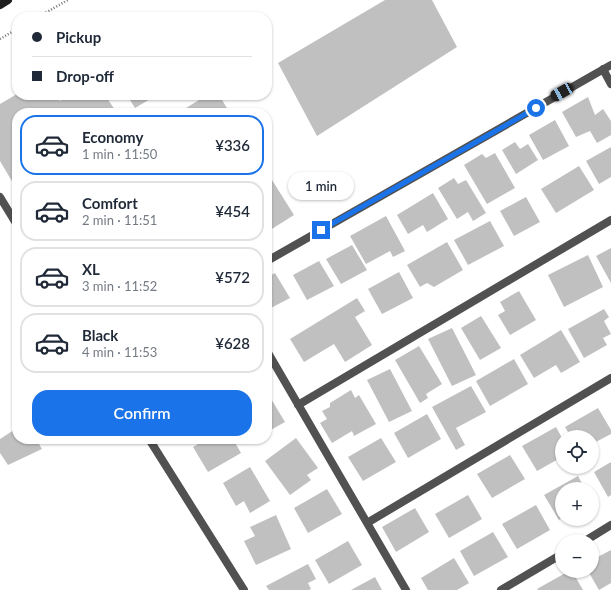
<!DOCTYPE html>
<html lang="en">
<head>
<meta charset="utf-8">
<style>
	:root { --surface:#fff; --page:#f2f2f3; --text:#1f2937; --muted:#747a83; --line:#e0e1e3; --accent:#1a73e8 }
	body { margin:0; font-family:Lato,sans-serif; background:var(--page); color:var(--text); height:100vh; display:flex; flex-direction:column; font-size:15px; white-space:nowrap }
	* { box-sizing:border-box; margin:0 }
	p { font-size:13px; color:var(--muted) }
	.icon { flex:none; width:22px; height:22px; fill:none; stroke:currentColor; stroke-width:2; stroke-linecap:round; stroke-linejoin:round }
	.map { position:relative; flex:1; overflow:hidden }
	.panel { position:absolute; left:12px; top:108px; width:260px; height:336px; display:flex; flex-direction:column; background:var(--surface); border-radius:16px; box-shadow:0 1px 3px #0004 }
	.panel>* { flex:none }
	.hud { position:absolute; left:12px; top:12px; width:260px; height:88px; border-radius:16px; box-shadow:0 1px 3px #0004; display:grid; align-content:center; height:88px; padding:0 20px; background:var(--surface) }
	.buttons { position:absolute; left:555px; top:430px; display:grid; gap:8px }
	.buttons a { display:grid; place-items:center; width:44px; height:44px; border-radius:50%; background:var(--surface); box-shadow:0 1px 3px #0004; font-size:20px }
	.end { position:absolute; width:18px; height:18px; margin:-9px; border:5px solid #1a73e8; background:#fff; box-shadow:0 0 0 2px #fff }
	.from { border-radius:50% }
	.bubble { position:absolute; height:28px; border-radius:14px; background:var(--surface); box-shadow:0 1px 3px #0004; font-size:13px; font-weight:600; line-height:28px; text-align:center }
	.car { position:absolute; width:12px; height:24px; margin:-12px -6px; border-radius:5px; box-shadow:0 0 3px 1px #0007; background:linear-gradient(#222 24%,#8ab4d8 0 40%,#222 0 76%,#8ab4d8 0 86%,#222 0) }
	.hud b { display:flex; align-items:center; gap:14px; height:38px; font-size:15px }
	.hud b+b { border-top:1px solid var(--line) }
	.hud i { width:10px; height:10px; background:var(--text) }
	ul { padding:7px 0 0; list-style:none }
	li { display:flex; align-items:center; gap:12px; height:60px; margin:0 8px 6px; padding:0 12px; border:2px solid var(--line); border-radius:16px }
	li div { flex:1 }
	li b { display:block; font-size:15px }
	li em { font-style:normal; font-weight:600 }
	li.current { border-color:var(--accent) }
	li>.icon { width:36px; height:36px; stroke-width:1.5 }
	.action { display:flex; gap:8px; margin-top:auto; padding:8px 20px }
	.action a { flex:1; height:46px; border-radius:16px; background:var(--accent); color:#fff; font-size:16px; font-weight:600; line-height:46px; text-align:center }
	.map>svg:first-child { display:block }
</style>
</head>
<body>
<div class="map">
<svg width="611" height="590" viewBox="0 0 611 590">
	<rect width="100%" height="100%" fill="#fff"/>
	<!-- building -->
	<path fill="#c0c0c0" d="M385 0H432L457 47 317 136 278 63Z
		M17 94 56 95 60 101 71 95H105L117 113H17V181L13 183 0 161V104Z
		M127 95H157L135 108Z
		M207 95H219L230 113H178Z
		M588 97 595 115 603 109 611 121V135L597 143 590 131 576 137 562 112Z
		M555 120 569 146 543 160 529 135Z
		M515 142 520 149 528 144 538 160 516 174 502 150Z
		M611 147V177L599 184 586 161Z
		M495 153 515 188 487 204 464 165 482 154 486 158Z
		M579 166 594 190 556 213 541 189Z
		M267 172 294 215 267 232Z
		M454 178 458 184 466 180 486 213 473 221 468 212 457 219 438 188Z
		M433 193 448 219 427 232 423 225 408 234 397 215Z
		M526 197 540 222 514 236 500 211Z
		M386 216 405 251 393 257 390 251 366 264 350 236Z
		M490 221 504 246 468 265 454 240Z
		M447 242 463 270 434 287 427 283 420 287 407 265Z
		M352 245 367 270 341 284 326 259Z
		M611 248V283L596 256Z
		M588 255 603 287 564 307 548 275Z
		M319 261 334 286 307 300 293 275Z
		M399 272 413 298 382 314 368 289Z
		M275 273 290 298 267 310V277Z
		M519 291 536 320 510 335 498 315 505 311 500 302Z
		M357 298 365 311 355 317 372 345 345 362 334 344 304 362 290 339Z
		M604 309 609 317 604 321 611 334 603 338 607 345 584 358 568 329Z
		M481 316 501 348 480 360 461 328Z
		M452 328 476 375 452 386 428 339Z
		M561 330 580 362 561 373 556 365 534 378 520 355Z
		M419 346 442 384 426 394 428 398 420 403 395 360Z
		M514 359 528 384 490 406 476 381Z
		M390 369 412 411 389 422 367 380Z
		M471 386 486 412 456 428 465 445 456 450 432 407Z
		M351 390 355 398 359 395 376 424 354 436 352 431 332 443 320 423 327 419 322 411 330 407V403Z
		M270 397 285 422 267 432V399Z
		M598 408 611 430V434L592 444V437H571L565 427Z
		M427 414 441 439 408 458 394 433Z
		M556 427 562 438V457L537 471 522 446Z
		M17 428V439H36L42 449 8 465 0 453V439Z
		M296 438 318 468 307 475 311 480 290 495 265 461Z
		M381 438 396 462 363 481 348 457Z
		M207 439H233L241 453 208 472 193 447Z
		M510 455 525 479 492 498 477 474Z
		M611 462V495L608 497 594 472Z
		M250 467 270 501 250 513 244 501 236 506 223 483Z
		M578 476 585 489H562V518L559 520 544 495Z
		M327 489 342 514 308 533 294 508Z
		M468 495 482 519 449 538 435 514Z
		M536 505 550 530 517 549 502 524Z
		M415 508 429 532 396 552 382 527Z
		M276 515 291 549 256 565 244 541 255 536 250 527Z
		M493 532 508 557 474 576 460 551Z
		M348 541 362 565 329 584 315 560Z
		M611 550V583L599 590 588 571H592V560Z
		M454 558 469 583 457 590H428L421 578Z
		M308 564 316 579 308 583 311 589 309 590H269L266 586Z
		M569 571H572L583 590H538L537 589Z
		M375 577 382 590H351Z"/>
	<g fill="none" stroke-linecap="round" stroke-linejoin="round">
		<!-- path -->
		<path stroke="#737373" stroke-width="2.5" stroke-dasharray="1 2" stroke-linecap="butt" d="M38 17 68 0
			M0 39 17 29"/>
		<!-- minor -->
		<path stroke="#515151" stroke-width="8" d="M603 69 611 84
			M0 197 17 225
			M267 261 611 65
			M267 351 406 590
			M298 405 611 220
			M149 439 244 590
			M367 523 611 378
			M585 541 611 525
			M501 590 562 554"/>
		<!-- secondary -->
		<path stroke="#1e1e1e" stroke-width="8" d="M0 5 8 0"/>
	</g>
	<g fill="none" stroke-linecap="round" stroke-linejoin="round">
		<!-- route -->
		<path stroke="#1a73e8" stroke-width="5" d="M321 230 536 108"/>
	</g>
</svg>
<div class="buttons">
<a><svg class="icon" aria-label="locate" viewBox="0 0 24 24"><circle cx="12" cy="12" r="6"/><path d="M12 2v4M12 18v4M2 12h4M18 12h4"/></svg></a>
<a>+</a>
<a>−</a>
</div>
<i class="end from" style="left:536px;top:108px"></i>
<i class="end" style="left:321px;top:230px"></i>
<div class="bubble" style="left:288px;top:172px;width:66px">1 min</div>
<i class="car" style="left:562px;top:92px;rotate:241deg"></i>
<div class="hud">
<b><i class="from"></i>Pickup</b>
<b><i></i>Drop-off</b>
</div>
<section class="panel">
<ul>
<li class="current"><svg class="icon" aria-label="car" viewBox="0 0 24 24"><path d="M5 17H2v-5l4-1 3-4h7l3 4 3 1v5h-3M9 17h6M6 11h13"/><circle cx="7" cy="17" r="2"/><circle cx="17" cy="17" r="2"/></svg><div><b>Economy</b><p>1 min · 11:50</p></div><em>¥336</em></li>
<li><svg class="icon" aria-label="car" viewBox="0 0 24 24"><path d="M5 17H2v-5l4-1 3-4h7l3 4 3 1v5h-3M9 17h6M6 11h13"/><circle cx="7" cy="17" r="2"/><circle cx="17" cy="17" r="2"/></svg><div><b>Comfort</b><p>2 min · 11:51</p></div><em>¥454</em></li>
<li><svg class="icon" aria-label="car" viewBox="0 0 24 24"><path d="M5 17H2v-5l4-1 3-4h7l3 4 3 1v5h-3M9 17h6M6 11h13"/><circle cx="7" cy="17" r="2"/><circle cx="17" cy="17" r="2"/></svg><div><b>XL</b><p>3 min · 11:52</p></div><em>¥572</em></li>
<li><svg class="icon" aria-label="car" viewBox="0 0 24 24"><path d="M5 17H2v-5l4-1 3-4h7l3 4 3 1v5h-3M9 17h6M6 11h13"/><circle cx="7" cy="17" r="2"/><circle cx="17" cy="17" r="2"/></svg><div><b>Black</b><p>4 min · 11:53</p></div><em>¥628</em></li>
</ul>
<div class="action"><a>Confirm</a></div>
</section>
</div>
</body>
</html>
